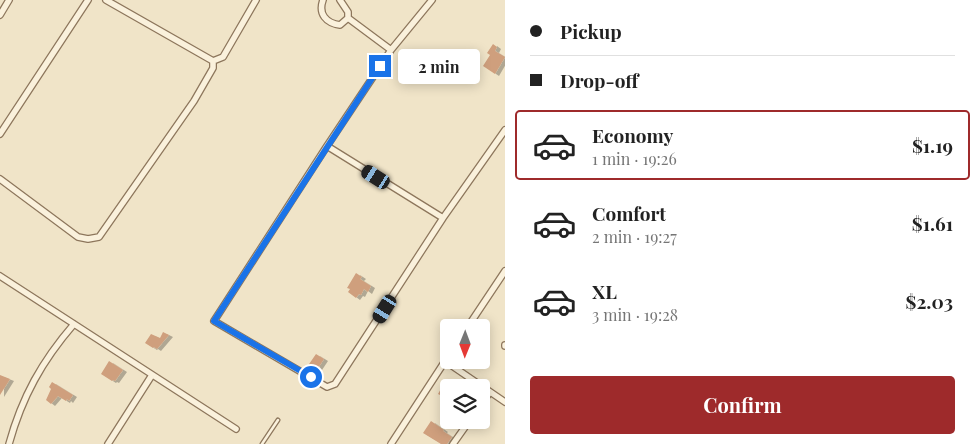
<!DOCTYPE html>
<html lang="en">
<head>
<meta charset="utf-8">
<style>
	:root { --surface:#fff; --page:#f2f2f2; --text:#222; --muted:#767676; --line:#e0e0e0; --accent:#9e2a2b }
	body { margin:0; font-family:"Playfair Display",serif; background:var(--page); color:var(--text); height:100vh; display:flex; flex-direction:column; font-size:19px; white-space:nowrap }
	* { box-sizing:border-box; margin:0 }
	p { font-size:16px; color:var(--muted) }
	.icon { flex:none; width:28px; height:28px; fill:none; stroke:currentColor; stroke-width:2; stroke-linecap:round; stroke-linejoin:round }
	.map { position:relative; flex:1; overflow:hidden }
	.drawer { display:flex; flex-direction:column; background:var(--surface); width:475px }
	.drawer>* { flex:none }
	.banner { display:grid; align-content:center; height:110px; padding:0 25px; background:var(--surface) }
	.needle { width:32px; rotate:181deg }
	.controls { position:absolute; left:440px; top:319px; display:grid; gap:10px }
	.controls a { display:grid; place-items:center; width:50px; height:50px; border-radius:5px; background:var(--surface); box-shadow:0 2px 12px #0003; font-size:25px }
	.end { position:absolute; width:22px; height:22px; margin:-11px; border:6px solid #1a73e8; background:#fff; box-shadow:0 0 0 2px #fff }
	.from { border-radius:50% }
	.bubble { position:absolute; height:35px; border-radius:5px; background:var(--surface); box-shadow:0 2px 12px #0003; font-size:16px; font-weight:700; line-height:35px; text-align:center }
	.car { position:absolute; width:15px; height:30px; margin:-15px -8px; border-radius:6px; box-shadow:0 0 4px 1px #0007; background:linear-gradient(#222 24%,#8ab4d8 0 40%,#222 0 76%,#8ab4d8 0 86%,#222 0) }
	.banner b { display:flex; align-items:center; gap:18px; height:48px; font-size:19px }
	.banner b+b { border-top:1px solid var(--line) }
	.banner i { width:12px; height:12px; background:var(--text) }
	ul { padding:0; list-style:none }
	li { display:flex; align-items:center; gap:15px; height:70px; margin:0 10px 8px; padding:0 15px; border:2px solid transparent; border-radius:5px }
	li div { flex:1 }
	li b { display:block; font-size:19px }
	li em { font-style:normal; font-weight:700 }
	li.on { border-color:var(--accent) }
	li>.icon { width:45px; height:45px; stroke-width:1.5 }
	.primary-button { display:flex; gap:10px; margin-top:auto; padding:10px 25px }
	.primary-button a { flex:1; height:58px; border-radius:5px; background:var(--accent); color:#fff; font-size:20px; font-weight:700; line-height:58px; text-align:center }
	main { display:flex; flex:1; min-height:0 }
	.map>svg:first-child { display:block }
</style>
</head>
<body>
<main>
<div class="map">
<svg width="505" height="444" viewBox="0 0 505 444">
	<defs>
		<filter id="shadow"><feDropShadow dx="4" dy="2" stdDeviation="0" flood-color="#0004"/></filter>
	</defs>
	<rect width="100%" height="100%" fill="#f0e4c8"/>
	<!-- building -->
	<path fill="#cf9f7d" filter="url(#shadow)" d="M493 44 497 47 495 51 505 57 495 74 483 66 490 55 487 53Z
		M356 273 362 277 360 279 371 286 368 292 364 289 361 295 359 294 356 298 348 292 350 289 347 288Z
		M163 332 169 335 157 349 154 347 153 348 145 343 151 334 160 338Z
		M316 354 324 359 316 371 307 367Z
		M109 361 123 370 115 381 113 380 112 381 101 374Z
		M0 375 10 379 0 395Z
		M52 382 73 395 69 401 67 399 66 401 58 396 51 404 46 400 51 389 49 387Z
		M443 385 449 388V404L440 398V395L438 394Z
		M431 421 444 430 443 431 452 437 447 444H441L423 433Z"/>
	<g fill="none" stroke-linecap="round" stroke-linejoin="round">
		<defs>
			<path id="service" d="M262 444 278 420"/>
			<path id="minor" d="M323 0C318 14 326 23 340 25L348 18V12L340 0
				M0 15 9 0
				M348 18 391 50 432 0
				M391 50 327 146 443 218 505 130
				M213 61 223 57 256 0
				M0 134 88 0
				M327 146 214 321 327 387 335 384 443 218
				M0 179 78 237 88 239 99 237 194 101 213 68V61L106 0
				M0 276 236 429
				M467 328 505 271
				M505 345V346
				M445 361 505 402
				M481 404 490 392
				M9 444C22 397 42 361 74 324
				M108 444 152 375
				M391 444 449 355
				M453 444 470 420"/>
		</defs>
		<!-- service casing -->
		<use href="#service" stroke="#8d765c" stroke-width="5"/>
		<!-- minor casing -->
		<use href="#minor" stroke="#8d765c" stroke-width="8"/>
		<!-- service -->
		<use href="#service" stroke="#faf1dc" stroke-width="2.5"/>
		<!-- minor -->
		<use href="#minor" stroke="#faf1dc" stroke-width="5.5"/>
	</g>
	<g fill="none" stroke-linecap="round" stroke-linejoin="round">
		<!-- route -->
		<path stroke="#1a73e8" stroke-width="6" d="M311 377 214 321 380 66"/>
	</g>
</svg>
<div class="controls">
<a><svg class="needle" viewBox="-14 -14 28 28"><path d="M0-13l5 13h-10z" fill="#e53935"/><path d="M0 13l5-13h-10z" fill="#767676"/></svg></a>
<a><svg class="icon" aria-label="layers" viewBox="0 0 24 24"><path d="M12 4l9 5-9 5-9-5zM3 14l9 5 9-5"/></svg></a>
</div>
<i class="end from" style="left:311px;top:377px"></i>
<i class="end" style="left:380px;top:66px"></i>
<div class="bubble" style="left:398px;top:49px;width:82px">2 min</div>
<i class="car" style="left:376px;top:177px;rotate:302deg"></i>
<i class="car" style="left:385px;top:309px;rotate:212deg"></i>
</div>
<section class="drawer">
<div class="banner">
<b><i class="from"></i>Pickup</b>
<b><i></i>Drop-off</b>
</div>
<ul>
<li class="on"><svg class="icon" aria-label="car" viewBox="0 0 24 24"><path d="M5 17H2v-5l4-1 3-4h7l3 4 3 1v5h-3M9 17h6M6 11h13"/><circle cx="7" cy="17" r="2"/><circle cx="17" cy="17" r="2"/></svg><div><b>Economy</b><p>1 min · 19:26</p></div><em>$1.19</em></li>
<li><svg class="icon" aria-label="car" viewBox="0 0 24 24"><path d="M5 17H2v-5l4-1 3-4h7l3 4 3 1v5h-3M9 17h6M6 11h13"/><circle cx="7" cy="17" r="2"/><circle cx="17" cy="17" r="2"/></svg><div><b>Comfort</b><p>2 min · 19:27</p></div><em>$1.61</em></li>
<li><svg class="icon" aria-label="car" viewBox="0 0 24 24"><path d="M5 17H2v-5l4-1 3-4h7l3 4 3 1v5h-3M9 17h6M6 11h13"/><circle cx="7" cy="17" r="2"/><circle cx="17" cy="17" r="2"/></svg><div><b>XL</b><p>3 min · 19:28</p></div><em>$2.03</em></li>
</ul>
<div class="primary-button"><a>Confirm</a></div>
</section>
</main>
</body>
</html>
